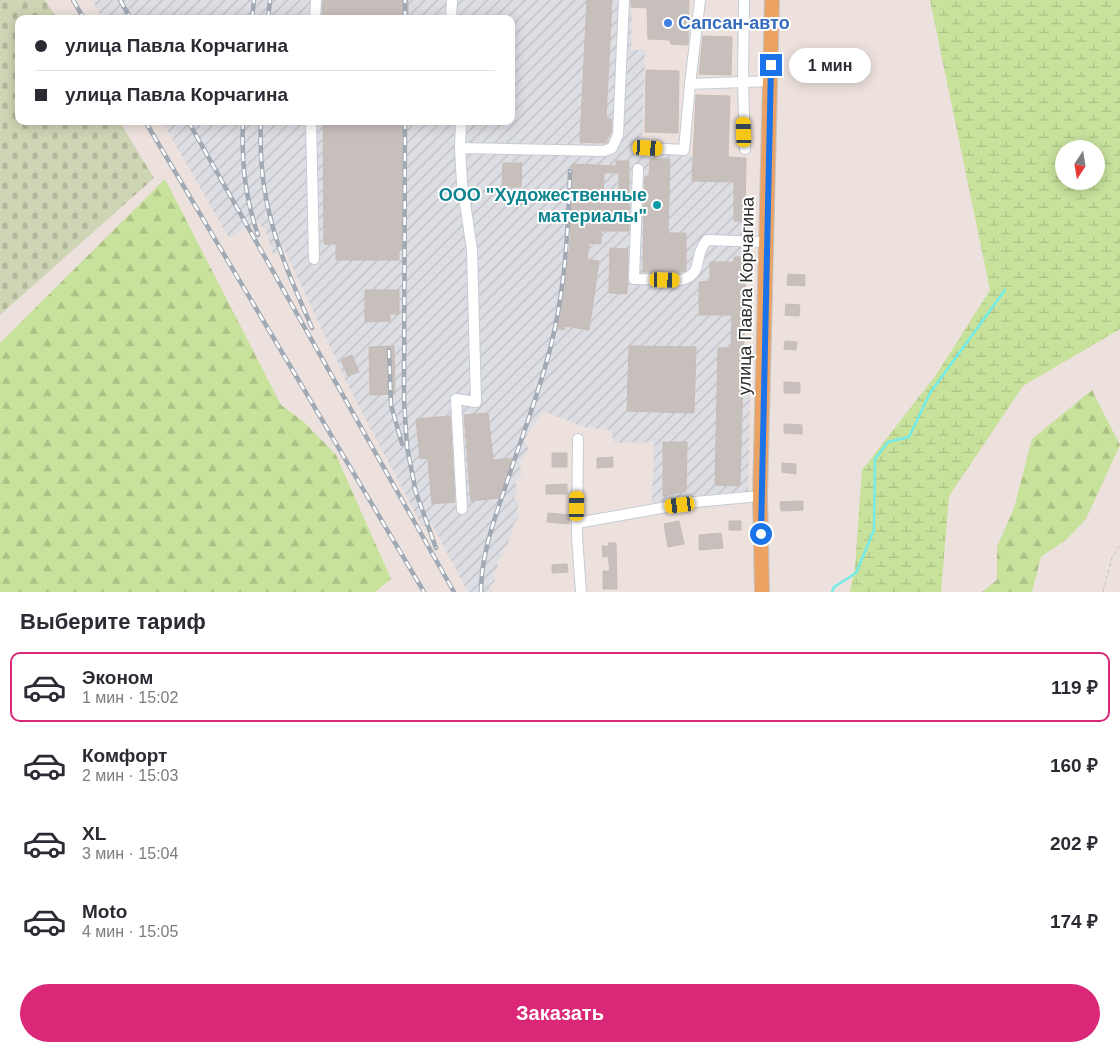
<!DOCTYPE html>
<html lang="ru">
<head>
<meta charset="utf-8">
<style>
	:root { --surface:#fff; --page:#f2f2f3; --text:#2b2b33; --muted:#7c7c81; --line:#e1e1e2; --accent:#db2777 }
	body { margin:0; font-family:Arial,sans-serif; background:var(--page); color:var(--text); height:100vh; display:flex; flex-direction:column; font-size:19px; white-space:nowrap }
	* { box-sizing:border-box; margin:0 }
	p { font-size:16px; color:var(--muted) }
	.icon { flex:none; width:28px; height:28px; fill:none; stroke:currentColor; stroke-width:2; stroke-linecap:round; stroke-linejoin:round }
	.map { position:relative; height:592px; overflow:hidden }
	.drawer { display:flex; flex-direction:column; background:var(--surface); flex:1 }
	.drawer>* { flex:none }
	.hud { position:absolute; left:15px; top:15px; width:500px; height:110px; border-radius:10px; box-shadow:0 2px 12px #0003; display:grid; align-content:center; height:110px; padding:0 20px; background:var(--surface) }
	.needle { width:32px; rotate:192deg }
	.tools { position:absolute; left:1055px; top:140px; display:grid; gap:10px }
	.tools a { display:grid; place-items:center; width:50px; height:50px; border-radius:50%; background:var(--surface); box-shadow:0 2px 12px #0003; font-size:25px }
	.end { position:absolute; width:22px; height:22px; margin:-11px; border:6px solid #1a73e8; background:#fff; box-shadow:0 0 0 2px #fff }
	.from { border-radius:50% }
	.bubble { position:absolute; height:35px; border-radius:18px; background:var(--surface); box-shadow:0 2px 12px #0003; font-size:16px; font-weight:700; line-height:35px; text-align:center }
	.car { position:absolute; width:15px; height:30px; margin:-15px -8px; border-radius:6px; box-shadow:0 0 4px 1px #0007; background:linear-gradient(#f5c518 24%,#345 0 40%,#f5c518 0 76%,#345 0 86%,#f5c518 0) }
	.hud b { display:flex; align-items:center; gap:18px; height:48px; font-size:19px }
	.hud b+b { border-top:1px solid var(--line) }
	.hud i { width:12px; height:12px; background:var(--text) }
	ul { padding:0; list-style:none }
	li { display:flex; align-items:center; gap:15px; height:70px; margin:0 10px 8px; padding:0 10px; border:2px solid transparent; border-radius:10px }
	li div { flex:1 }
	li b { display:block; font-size:19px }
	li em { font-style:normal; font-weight:700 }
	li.active { border-color:var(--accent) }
	li>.icon { width:45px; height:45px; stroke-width:1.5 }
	h2 { padding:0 20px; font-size:22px; line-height:60px }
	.button { display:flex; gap:10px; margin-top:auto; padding:10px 20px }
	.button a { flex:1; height:58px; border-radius:30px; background:var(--accent); color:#fff; font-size:20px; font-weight:700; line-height:58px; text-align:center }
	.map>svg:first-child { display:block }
</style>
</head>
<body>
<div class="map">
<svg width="1120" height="592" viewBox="0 0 1120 592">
	<defs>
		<pattern id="industrial-furrows" width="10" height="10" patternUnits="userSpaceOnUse" patternTransform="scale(1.25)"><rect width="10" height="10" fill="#dddde4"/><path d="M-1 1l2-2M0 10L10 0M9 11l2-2" fill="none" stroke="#bebec4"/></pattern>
		<pattern id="forest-firs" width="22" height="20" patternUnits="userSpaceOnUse" patternTransform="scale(1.25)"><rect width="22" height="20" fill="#c8e19b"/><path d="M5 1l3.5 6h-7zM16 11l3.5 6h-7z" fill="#acc186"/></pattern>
		<pattern id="wetland-marsh" width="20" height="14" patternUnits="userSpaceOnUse" patternTransform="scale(1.25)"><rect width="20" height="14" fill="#c8e19b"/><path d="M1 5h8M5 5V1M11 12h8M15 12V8" fill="none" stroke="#acc186"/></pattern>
		<pattern id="cemetery-stones" width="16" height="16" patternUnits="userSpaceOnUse" patternTransform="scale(1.25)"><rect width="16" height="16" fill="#ced5b4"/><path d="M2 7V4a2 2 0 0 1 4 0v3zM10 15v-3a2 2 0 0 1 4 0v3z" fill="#b1b79b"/></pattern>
	</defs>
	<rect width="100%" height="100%" fill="#ece1dd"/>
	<!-- industrial -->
	<path fill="url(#industrial-furrows)" d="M92 0H619L620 10H632L631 50H645L642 154 746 158 742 257 743 352 751 353 748 494 695 495 652 503 654 442 614 443 611 430 584 427 543 411 524 440 529 450 519 462 522 474 515 483 518 491 514 498 519 503 517 511 519 518 514 523 508 543 503 549V556L497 561 498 569 493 573 495 581 490 586 492 592H468L432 524 422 526 347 383 285 251 273 254 265 229 260 225 248 226 229 238 162 121H511V19H103Z"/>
	<!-- forest -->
	<path fill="url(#forest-firs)" d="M165 179 281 405 304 422 336 455 391 579 375 592H0V343Z
		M1092 390 1120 445 1086 519 1067 539 1041 557 1032 592H982L997 580V547L1014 508 1032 439Z"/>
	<!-- wetland -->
	<path fill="url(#wetland-marsh)" fill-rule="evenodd" d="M930 0H1120V329L1023 386 949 496 941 592H850L855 567 862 470 936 375 990 290ZM1064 149H1096V181H1064Z"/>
	<!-- cemetery -->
	<path fill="url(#cemetery-stones)" d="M0 0H45L57 19H19V121H119L154 178 0 315Z"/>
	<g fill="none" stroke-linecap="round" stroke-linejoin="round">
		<!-- stream -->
		<path stroke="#73ebe6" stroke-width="2.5" d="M832 592 834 587 856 573 874 530 875 459 888 442 909 437 930 393 1005 290"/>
	</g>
	<!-- building -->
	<path fill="#c7bfbc" stroke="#c7bcb6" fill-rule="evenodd" d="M323 0H408V19H322Z
		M587 0H612L606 119H612L611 133 605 143 580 142Z
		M631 0H689L688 45 671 44 670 40 648 39 647 8 631 7Z
		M703 36 732 37 731 75 699 74Z
		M646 70 679 71 678 133 645 132Z
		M696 95 730 96 728 157 746 158 745 221H734V182L692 181Z
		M323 121H406V250H399V260H336V244H324Z
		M650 159H670L668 233H686V271L682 272H643L644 202 645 176H649Z
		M616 161H629V231H601V244L589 243 587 259 599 261 589 330 565 326 564 330 557 328 570 245 572 164 616 166ZM604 173H619V201L603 200Z
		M503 163H522L521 187H502Z
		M610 248 628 249 627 294 609 293Z
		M734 257H746L740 486 715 485 718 348H731L732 315H699V282L710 281V262H734Z
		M788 274 805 275V286L787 285Z
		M365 290H399V314H390V321L365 322Z
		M786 304 800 305 799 316 785 315Z
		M785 341 797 342 796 350 784 349Z
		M394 346 395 394 370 395 369 347Z
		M629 346 696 347 694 413 627 411Z
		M352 355 359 372 348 376 341 360Z
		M784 382 800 383V393H784Z
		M488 413 493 460 514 458 500 498 471 501 464 415Z
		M450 416 455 502 432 504 428 458 420 459 416 419Z
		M784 424 802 425V434L784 433Z
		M663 442H687L686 491 663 496Z
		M552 453H567V467H552Z
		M613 457V467L597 468V458Z
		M782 463 796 464V474L782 472Z
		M567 484V494H546V485Z
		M803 501V510L781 511 780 502Z
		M548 513 570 515 569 524 547 522Z
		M679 521 684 544 668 547 664 524Z
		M729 521H741V530H729Z
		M721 533 723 548 699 550V535Z
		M608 543H616L617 589H603V571H610L608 556 603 557 602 546H609Z
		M567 564 568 572 552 573V565Z"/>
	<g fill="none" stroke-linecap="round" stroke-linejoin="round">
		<defs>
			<path id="minor" d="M744 0 743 81 745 149
				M315 19 316 0
				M451 19 452 0
				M690 84 700 0
				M311 121 314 259
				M461 121 460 148 462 183 472 250 476 402 456 399 462 509
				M460 148 604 151 612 148 618 135 624 0
				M648 148 684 150 690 84 770 81
				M638 169 634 279 681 280C705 274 692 257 707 240L767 242
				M578 439 577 537 581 592
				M577 523 695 502 760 496"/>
			<path id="major" d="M762 592 760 496 772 0"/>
		</defs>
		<!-- minor casing -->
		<use href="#minor" stroke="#c5ccd4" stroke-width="12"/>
		<!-- major casing -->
		<use href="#major" stroke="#c3c3c3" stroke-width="16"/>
		<!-- path -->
		<path stroke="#c3c3c3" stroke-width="1" stroke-dasharray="4 2.5" stroke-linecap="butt" d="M1103 592 1112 558 1120 545"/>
		<!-- minor -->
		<use href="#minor" stroke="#fff" stroke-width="10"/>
		<!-- major -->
		<use href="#major" stroke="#eca262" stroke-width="14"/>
		<defs>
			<path id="rail" d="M73 0 84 19
				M120 0 131 19
				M252 19 254 0
				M268 19 270 0
				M405 19V0
				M145 121 424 592
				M188 121 454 592
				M243 121C241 161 245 198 258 235
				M261 121C257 204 280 254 312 328
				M405 121 404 400 407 447 416 493
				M389 350 391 405 402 444
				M414 487 436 548
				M481 592C481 555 494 520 506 485 518 448 532 411 543 374 564 308 568 240 570 171"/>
		</defs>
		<!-- rail casing -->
		<use href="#rail" stroke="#a0a9b4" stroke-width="4.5"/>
		<!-- rail -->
		<use href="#rail" stroke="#fff" stroke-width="2.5" stroke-dasharray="8" stroke-linecap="butt"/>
	</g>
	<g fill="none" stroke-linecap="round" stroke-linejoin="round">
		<!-- route -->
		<path stroke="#1a73e8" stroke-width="6" d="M761 534 771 65"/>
	</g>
	<!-- markers -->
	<circle fill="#3f7fe0" stroke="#fff" stroke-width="2" cx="668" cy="23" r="5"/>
	<circle fill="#0f9aa8" stroke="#fff" stroke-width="2" cx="657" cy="205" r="5"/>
	<g text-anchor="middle" stroke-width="4" stroke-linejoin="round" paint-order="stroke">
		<!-- shop labels -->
		<g font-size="18" font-weight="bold" fill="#366cbe" stroke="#fff" text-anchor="start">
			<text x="678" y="29">Сапсан-авто</text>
		</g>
		<!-- culture labels -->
		<g font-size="18" font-weight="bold" fill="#0d838f" stroke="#fff" text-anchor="end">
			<text x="647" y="201">ООО "Художественные<tspan x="647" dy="21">материалы"</tspan></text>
		</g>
		<!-- street labels -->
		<g font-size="18" fill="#2a2a2a" stroke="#fff">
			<text transform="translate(746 296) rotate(-89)" y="6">улица Павла Корчагина</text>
		</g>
	</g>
</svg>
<div class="tools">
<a><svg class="needle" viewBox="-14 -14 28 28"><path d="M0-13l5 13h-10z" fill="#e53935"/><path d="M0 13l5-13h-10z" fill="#7c7c81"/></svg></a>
</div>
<i class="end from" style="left:761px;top:534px"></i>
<i class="end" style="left:771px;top:65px"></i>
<div class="bubble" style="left:789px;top:48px;width:82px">1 мин</div>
<i class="car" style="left:744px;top:132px;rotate:358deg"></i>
<i class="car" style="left:648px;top:148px;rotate:93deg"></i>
<i class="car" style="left:665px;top:280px;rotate:91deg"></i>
<i class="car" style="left:680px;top:505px;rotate:263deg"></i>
<i class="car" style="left:577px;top:506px;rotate:1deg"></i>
<div class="hud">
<b><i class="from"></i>улица Павла Корчагина</b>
<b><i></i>улица Павла Корчагина</b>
</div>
</div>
<section class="drawer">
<h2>Выберите тариф</h2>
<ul>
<li class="active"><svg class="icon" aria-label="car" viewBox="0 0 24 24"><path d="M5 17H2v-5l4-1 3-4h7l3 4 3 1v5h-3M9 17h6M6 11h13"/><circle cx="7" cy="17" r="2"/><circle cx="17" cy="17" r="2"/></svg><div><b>Эконом</b><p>1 мин · 15:02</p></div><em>119 ₽</em></li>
<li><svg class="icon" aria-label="car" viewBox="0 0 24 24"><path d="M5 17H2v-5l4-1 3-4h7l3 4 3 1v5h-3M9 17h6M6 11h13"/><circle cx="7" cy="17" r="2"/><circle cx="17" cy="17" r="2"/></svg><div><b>Комфорт</b><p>2 мин · 15:03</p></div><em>160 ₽</em></li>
<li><svg class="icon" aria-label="car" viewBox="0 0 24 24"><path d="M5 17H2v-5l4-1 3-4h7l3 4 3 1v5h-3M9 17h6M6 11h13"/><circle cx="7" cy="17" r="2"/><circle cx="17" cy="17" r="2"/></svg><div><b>XL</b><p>3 мин · 15:04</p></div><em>202 ₽</em></li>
<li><svg class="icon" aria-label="car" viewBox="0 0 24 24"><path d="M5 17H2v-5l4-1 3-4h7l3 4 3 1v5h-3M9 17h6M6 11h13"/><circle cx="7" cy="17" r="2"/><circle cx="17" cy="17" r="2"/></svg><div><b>Moto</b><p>4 мин · 15:05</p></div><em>174 ₽</em></li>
</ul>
<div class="button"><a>Заказать</a></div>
</section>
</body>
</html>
